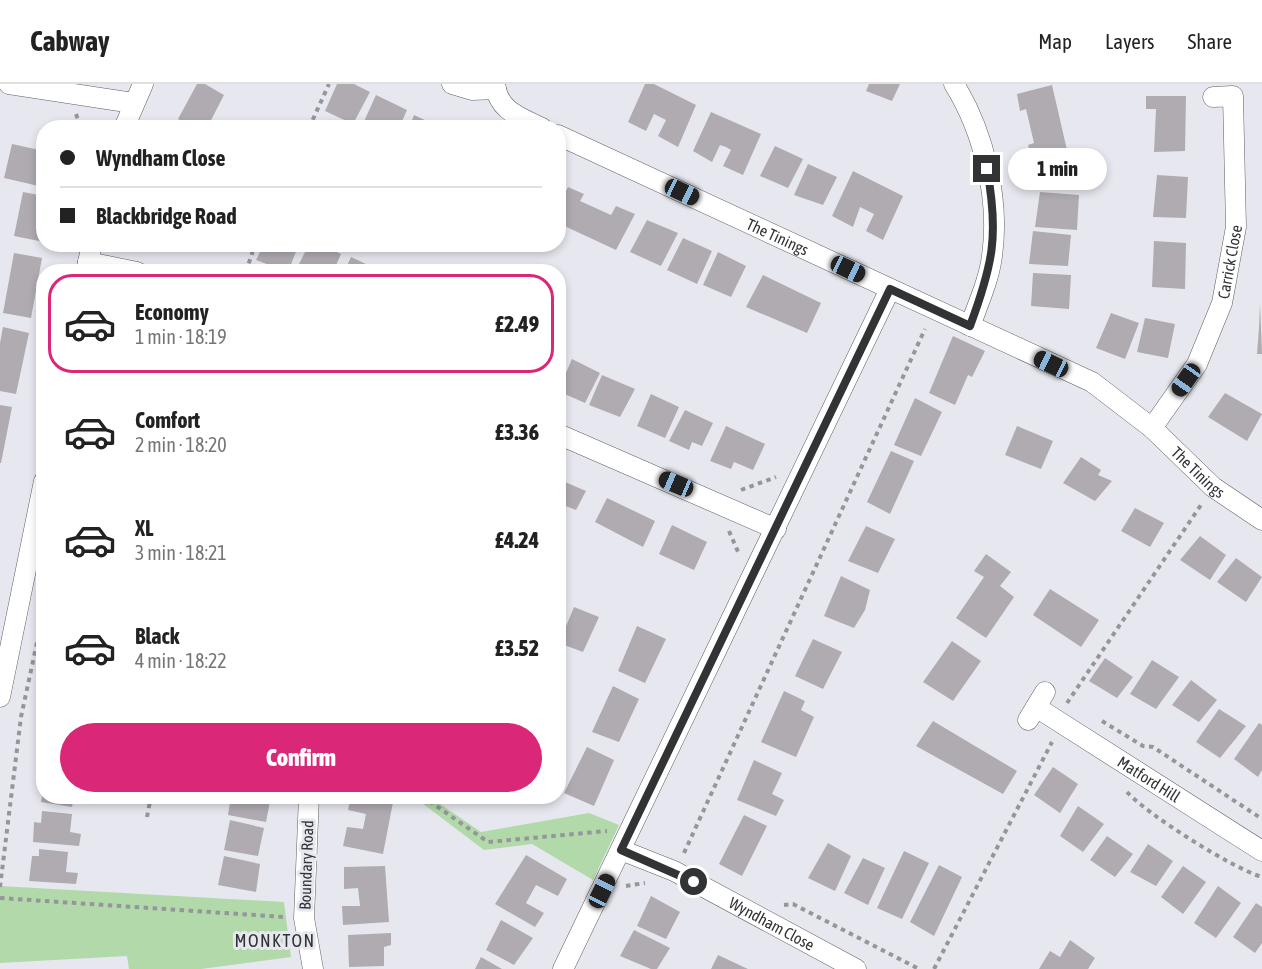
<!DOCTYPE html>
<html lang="en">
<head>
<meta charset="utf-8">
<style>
	:root { --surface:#fff; --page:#f6f6f6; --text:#222; --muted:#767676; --line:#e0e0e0; --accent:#db2777 }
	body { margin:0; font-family:"Asap Condensed",sans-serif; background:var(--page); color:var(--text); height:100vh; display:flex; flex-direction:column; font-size:22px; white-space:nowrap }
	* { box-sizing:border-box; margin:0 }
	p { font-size:20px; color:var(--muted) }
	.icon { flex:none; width:33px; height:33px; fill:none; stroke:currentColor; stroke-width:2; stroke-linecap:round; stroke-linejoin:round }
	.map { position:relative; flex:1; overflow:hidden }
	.side { position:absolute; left:36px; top:180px; width:530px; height:540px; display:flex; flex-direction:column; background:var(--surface); border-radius:24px; box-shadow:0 3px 9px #0003 }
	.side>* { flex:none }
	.top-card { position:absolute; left:36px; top:36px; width:530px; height:132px; border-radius:24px; box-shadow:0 3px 9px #0003; display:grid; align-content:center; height:132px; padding:0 24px; background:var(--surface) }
	.end { position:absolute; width:27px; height:27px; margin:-14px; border:8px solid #323335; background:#fff; box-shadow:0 0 0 3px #fff }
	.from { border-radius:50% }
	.bubble { position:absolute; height:42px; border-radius:21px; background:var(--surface); box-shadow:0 3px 9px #0003; font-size:20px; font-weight:800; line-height:42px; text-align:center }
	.car { position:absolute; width:18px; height:36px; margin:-18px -9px; border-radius:8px; box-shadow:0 0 4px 2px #0007; background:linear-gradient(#222 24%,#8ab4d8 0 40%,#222 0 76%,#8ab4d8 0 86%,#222 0) }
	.top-card b { display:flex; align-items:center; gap:21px; height:57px; font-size:22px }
	.top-card b+b { border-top:2px solid var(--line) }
	.top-card i { width:15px; height:15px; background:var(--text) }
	ul { padding:10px 0 0; list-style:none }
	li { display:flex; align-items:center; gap:18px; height:99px; margin:0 12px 9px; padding:0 12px; border:3px solid transparent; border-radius:24px }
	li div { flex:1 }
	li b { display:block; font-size:22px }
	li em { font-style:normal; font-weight:800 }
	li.active { border-color:var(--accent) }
	li>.icon { width:54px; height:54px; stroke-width:1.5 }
	.button { display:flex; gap:12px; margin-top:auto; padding:12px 24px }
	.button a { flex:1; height:69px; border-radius:36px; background:var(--accent); color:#fff; font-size:24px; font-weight:800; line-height:69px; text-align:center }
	header { display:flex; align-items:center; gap:36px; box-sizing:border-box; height:84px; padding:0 30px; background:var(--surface); border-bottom:2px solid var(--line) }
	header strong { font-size:28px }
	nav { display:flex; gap:33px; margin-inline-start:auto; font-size:21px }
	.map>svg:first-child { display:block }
</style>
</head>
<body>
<header>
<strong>Cabway</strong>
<nav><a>Map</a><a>Layers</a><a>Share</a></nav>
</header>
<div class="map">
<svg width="1262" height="885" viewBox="0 0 1262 885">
	<rect width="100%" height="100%" fill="#e7e8ef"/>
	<!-- green -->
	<path fill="#b2d9aa" d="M414 713H430L481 748 589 729 619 741 593 796 532 760 484 766Z
		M0 802 284 818 291 873 201 885H129L127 872 0 879Z"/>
	<!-- building -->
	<path fill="#b0abb0" d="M197 0H205L224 11 207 44H193L178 35Z
		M337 0H354L370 8 353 40 325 27Z
		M645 0H654L696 21 678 63 658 52 666 36 654 30 646 47 628 38Z
		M869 0H900L892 17 866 7Z
		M1052 1 1067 66 1031 74 1028 61 1034 59 1026 25 1020 27 1017 10Z
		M376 11 407 26 399 44H361Z
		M1146 12H1186L1185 67 1154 68 1156 25H1146Z
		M711 28 761 50 743 91 723 82 731 66 726 63 720 61 712 78 693 67Z
		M414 31 442 44H409Z
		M12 60 44 67 43 103 4 94Z
		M775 62 803 75 788 104 760 92Z
		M808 80 837 93 823 121 794 111Z
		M853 87 903 112 883 156 866 147 874 130 860 123 853 143 832 132Z
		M1157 91 1188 93 1186 134 1153 133Z
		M568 103 584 110 580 117 611 131 616 122 635 130 616 166 558 139V123Z
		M23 108 44 112V158L14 152Z
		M1040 108 1079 111 1077 146 1035 143Z
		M647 136 678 149 661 182 630 168Z
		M1033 147 1071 151 1068 182 1029 180Z
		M683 154 712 167 697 200 667 186Z
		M1154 157 1186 159 1185 205 1152 203Z
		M264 160H299L288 188 256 176Z
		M309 160H319L341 170 333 188H295Z
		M718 168 746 182 731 213 703 201Z
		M14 169 42 174 31 234 3 229Z
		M351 173 383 188H344Z
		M1033 189 1071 191 1069 225 1031 222Z
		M763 191 821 219 807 249 746 223Z
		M1260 219 1262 270H1257L1259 244Z
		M1111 229 1139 239 1125 275 1096 264Z
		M1145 234 1175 240 1168 274 1137 268Z
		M3 243 29 249 16 310 0 307V259Z
		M953 252 985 267 972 293 968 291 955 321 929 309Z
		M572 275 600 289 585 319 558 307Z
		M602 291 635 305 620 333 589 321Z
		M1225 309 1262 330 1247 357 1208 333Z
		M651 310 679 323 665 354 637 342Z
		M915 314 942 328 921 372 894 361Z
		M0 321 12 323 1 379H0Z
		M685 326 713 339 702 362 692 358 689 366 669 357Z
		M726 342 765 360 753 386 734 378 731 385 710 377Z
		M1017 342 1053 357 1041 385 1005 371Z
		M891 367 914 377 890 430 867 418Z
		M1081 373 1101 386 1098 391 1112 397 1095 417 1063 399Z
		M558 395 586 407 576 426 558 419Z
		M607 414 655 437 643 463 595 438Z
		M1135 424 1164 439 1150 463 1121 447Z
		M672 441 707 458 694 486 659 470Z
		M866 442 895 455 878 489 848 477Z
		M1200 452 1226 471 1210 496 1180 476Z
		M986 470 1011 488 1000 502 1014 513 986 554 956 534 984 493 974 487Z
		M1236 474 1262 493 1246 518 1217 498Z
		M841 492 870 506 865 526 854 544 824 532Z
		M1050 505 1099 536 1081 563 1033 531Z
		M574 523 599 533 583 568 559 559Z
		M637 542 666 555 645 599 618 587Z
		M813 555 842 568 823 605 795 592Z
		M952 557 981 577 953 617 923 598Z
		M1105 574 1133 593 1117 614 1089 597Z
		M1152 576 1179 593 1156 625 1130 610Z
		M1191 596 1217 616 1199 638 1172 621Z
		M613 602 639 615 619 658 592 648Z
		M784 607 805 617 801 626 814 633 796 673 761 658Z
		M1219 625 1246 642 1220 674 1196 658Z
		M933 637 1017 687 1003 710 916 662Z
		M1259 639 1262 641V686L1258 693 1234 675Z
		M587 663 614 676 594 722 564 709Z
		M754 676 782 689 772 710 784 716 776 732 737 716Z
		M1053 683 1078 700 1060 729 1034 711Z
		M42 712H74L72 723 41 718Z
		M231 712H271L266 738 228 731Z
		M351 712 394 713 383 770 343 762 347 743 363 745 366 730 348 726Z
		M1078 722 1104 740 1083 768 1060 752Z
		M42 727 72 730 70 748 81 750 79 762 33 758 34 738 41 739Z
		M744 731 767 742 742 792 719 780Z
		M230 736 264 744 258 772 224 766Z
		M1107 752 1133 770 1115 793 1090 776Z
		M828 759 851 772 835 807 808 794Z
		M1148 760 1173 777 1156 802 1130 788Z
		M39 765 68 768 66 788 78 789 76 800 29 797 32 772H39Z
		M904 767 929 779 902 835 877 824Z
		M526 771 567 795 558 812 536 801 526 819 544 829 535 843 495 820Z
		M224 772 260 780 256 808 218 801Z
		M863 774 885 784 868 821 844 809Z
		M939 781 962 793 934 852 910 838Z
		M385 782 389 838 343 841 342 822H360L358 804 344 805V783Z
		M1183 782 1206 798 1183 830 1161 813Z
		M1218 802 1241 819 1216 854 1194 839Z
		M651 812 680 828 666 855 637 842Z
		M1256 819 1262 823V859L1255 869 1233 853Z
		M501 836 533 854 514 881 486 866Z
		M634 846 670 864 657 885H651L620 872Z
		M391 849V861L384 863V882L349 883 348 851Z
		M1070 856 1095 874 1088 885H1039L1050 867 1060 873Z
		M718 871 748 885H711Z
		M481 873 502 885H475Z"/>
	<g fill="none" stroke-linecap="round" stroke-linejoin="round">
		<defs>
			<g id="minor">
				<path d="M9 0 133 19"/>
				<path d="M452 0 472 6 496 5"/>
				<path d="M495 0C498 27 520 33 542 44"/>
				<path d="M954 0C984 48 1000 115 992 172 989 196 978 220 970 242"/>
				<path d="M124 44 143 0"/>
				<path id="s1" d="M558 51 1092 298 1152 344 1213 403 1262 436"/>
				<path d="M88 178 137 188"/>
				<path d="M86 188 92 160"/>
				<path id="s2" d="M1152 344 1197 280 1222 219 1236 143 1233 12 1213 13"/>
				<path d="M558 350 776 445"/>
				<path d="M0 613 44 397"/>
				<path id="s3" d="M1036 623 1262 767"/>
				<path d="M1028 636 1045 608"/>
				<path d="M309 712 304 834 313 885"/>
				<path id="s4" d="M621 766 674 787 856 885"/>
				<path d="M563 885 890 205"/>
			</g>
		</defs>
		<!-- minor casing -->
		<use href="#minor" stroke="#5e5f65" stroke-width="21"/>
		<!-- path -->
		<path stroke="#95969a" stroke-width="4" stroke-dasharray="4.5 4.5" stroke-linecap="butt" d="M76 30 81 44
			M309 44 329 0
			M246 188 255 160
			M741 406 776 393
			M729 447 739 470
			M1067 619 1201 421
			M1102 637 1143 662 1153 663 1262 735
			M1127 708C1148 731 1232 784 1262 793
			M422 712 488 758 607 747
			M147 733 151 712
			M684 769 925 245
			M626 802 645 799
			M0 803 21 633 44 526
			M0 814 284 833
			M784 821 793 820 919 885
			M934 885 1052 658"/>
		<!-- minor -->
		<use href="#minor" stroke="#fff" stroke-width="20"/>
	</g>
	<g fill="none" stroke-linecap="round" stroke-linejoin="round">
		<!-- route -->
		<path stroke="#323335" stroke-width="8" d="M694 798 621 766 890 205 970 242C993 180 999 151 987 85"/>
	</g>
	<g text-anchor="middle" stroke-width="6" stroke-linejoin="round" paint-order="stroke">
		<!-- street labels -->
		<g font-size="16" fill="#323335" stroke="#e7e8ef">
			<text dy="6" stroke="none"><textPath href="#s1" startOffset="242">The Tinings</textPath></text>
			<text dy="6" stroke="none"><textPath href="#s2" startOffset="186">Carrick Close</textPath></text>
			<text dy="6" stroke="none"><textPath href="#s1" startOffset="728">The Tinings</textPath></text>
			<text dy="6" stroke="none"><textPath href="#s3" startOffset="134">Matford Hill</textPath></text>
			<text transform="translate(306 781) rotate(-88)" y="6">Boundary Road</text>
			<text dy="6" stroke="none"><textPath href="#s4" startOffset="168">Wyndham Close</textPath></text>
		</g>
		<!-- neighbourhood labels -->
		<g font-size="18" letter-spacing="1.5" fill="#323335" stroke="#e7e8ef">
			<text x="275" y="863">MONKTON</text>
		</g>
	</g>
</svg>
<i class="end from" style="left:694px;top:798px"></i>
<i class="end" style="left:987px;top:85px"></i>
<div class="bubble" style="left:1008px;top:64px;width:99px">1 min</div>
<i class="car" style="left:682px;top:108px;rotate:115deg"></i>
<i class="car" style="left:848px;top:185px;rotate:115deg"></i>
<i class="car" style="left:1051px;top:280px;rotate:295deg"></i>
<i class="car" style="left:1186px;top:296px;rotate:215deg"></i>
<i class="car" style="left:676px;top:400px;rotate:293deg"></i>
<i class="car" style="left:602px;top:807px;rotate:26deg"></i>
<div class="top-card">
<b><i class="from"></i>Wyndham Close</b>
<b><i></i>Blackbridge Road</b>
</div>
<section class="side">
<ul>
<li class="active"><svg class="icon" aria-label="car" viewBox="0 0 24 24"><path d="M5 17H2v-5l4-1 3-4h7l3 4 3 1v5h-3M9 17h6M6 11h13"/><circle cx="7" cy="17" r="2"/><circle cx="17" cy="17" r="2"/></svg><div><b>Economy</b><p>1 min · 18:19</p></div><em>£2.49</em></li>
<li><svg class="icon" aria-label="car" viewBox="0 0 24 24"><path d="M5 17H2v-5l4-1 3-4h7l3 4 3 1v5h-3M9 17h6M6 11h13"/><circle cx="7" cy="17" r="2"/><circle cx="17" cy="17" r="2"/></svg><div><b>Comfort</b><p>2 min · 18:20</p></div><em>£3.36</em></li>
<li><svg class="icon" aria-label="car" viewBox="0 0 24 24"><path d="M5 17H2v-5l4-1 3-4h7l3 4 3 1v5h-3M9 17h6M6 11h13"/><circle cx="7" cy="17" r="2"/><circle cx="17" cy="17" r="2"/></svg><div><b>XL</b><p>3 min · 18:21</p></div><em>£4.24</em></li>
<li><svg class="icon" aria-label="car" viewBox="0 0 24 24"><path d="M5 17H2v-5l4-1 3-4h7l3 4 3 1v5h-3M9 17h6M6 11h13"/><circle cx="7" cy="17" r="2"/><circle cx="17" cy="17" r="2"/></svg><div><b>Black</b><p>4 min · 18:22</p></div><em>£3.52</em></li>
</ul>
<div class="button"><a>Confirm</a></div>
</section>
</div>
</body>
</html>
